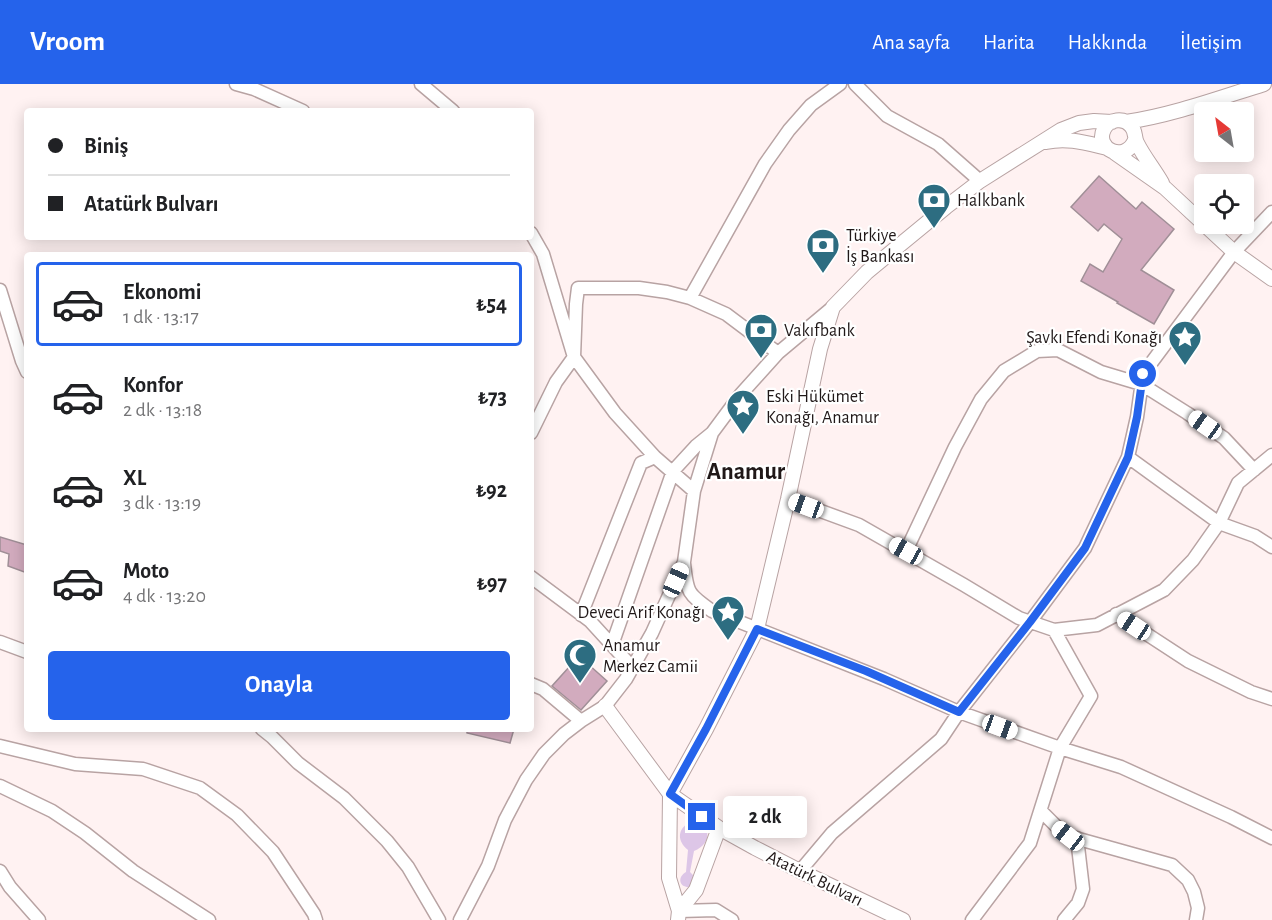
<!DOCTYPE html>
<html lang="tr">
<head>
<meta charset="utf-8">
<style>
	:root { --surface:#fff; --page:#f2f2f2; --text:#202124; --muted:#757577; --line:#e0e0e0; --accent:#2563eb }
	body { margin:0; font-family:"Alegreya Sans",sans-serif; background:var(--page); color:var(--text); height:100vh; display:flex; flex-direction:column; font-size:22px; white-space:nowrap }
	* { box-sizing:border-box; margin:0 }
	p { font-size:20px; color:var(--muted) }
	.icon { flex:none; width:33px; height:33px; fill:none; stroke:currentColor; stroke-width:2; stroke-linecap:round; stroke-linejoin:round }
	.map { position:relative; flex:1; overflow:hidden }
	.drawer { position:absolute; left:24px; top:168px; width:510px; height:480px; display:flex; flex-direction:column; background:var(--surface); border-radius:6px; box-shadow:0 3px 15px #0003 }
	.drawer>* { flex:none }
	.banner { position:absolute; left:24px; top:24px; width:510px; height:132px; border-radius:6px; box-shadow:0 3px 15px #0003; display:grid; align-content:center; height:132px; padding:0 24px; background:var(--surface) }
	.needle { width:39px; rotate:329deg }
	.buttons { position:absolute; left:1194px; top:18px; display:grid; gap:12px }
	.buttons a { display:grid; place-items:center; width:60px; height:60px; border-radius:6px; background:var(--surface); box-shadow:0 3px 15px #0003; font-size:30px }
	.end { position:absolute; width:27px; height:27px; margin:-14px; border:8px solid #2563eb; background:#fff; box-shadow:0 0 0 3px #fff }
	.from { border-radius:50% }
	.bubble { position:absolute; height:42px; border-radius:6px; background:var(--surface); box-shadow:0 3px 15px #0003; font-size:20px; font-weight:700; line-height:42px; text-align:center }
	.car { position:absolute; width:18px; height:36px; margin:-18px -9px; border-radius:8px; box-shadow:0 0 4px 2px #0007; background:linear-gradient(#fff 24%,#345 0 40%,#fff 0 76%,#345 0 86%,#fff 0) }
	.banner b { display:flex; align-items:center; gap:21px; height:57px; font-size:22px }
	.banner b+b { border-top:2px solid var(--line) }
	.banner i { width:15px; height:15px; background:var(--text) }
	ul { padding:10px 0 0; list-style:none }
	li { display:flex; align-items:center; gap:18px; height:84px; margin:0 12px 9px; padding:0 12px; border:3px solid transparent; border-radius:6px }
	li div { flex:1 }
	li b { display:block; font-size:22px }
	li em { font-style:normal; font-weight:700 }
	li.on { border-color:var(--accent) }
	li>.icon { width:54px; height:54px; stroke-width:1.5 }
	.button { display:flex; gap:12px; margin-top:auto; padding:12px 24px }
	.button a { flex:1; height:69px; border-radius:6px; background:var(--accent); color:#fff; font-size:24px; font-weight:700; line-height:69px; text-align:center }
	header { display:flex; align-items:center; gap:36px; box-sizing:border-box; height:84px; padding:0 30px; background:var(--accent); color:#fff }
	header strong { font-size:28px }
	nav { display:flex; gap:33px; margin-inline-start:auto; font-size:21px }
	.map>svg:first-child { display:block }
</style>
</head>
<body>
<header>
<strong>Vroom</strong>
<nav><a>Ana sayfa</a><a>Harita</a><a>Hakkında</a><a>İletişim</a></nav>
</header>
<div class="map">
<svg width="1272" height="836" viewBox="0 0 1272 836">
	<rect width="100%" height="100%" fill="#fff2f2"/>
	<!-- water -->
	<path fill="#ddc6e7" d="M690 738C711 737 714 759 694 767L690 788 696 794 690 803C679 804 677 793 686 788L688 766C677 757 677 745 690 738Z"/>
	<!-- building -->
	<path fill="#d2abbe" stroke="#a08f97" stroke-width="1.5" d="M1099 92 1136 125 1142 118 1174 145 1141 186 1174 206 1154 240 1117 219 1118 218 1081 197 1090 180 1103 188 1122 155 1104 140 1098 147 1071 123Z
		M0 453 27 461V489L8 482 9 470 0 467Z
		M579 572 607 597 581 626 552 602Z
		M467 645H514L510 659 467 649Z"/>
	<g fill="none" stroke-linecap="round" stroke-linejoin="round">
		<defs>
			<path id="minor" d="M236 0 254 5 303 27
				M421 0 453 27
				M855 0 887 32 938 60 980 97
				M531 149 543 170 574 273 556 298 531 349
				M0 206 22 277 27 288
				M690 214 765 80 789 46 811 21 840 0
				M1128 373 1219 439 1255 452 1272 463
				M694 407 655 373 615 329 574 273 576 220 578 204H639L667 208 690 214 726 230 778 269
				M788 415 859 441 964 501 1019 534 1054 546 1097 541 1164 506 1193 476 1219 439 1238 399 1272 371
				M906 467 955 363 981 315 1004 287 1037 267 1058 266 1101 288 1141 300 1187 329 1224 354 1254 386
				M684 479C687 509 688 510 712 527L884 595 959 628 1060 664 1121 683 1231 733 1272 754
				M531 493 590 537 632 583
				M1116 530 1188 577 1251 608 1272 615
				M581 531 641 379 655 373
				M0 558 27 568
				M612 561 673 387 696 362 712 349
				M531 600 543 605 581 637
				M262 645 272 653 298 679 344 714 387 757 408 783 439 836
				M0 662 75 680 143 685 200 704 237 731 273 768 314 830 316 836
				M0 702 52 727 85 749 133 787 209 836
				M1041 727 1056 742 1068 752 1172 781 1188 796 1194 808 1198 824 1196 836
				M0 787 10 803 39 836
				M800 787 832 749 941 655 959 628 1030 538 1085 464 1128 373 1137 333 1143 290 1234 168 1272 128
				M679 827 716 826 732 836
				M460 836 488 782 505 736 526 696 544 670 564 650 581 637 605 622 626 595 652 549 684 478 694 407 712 349 741 310 778 269 833 223
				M972 836 1030 759 1060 664 1091 612 1054 546
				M1064 836 1078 819 1083 805 1077 754"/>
			<path id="tertiary" d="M1126 38C1173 31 1219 14 1264 0
				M1135 56C1125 80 1094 65 1104 45 1109 35 1124 33 1131 42 1136 47 1134 53 1137 59 1144 73 1154 85 1162 99
				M1046 58C1067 53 1086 59 1107 64
				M1115 69 1165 104 1234 168 1272 195
				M605 622 670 710 719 744 755 764 800 787 903 836
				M679 827 696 806 719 744
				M678 836 679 827 669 794 670 710 706 645 757 545 788 415 820 265 833 223 867 188 946 123 980 97 1061 46 1079 39 1094 37 1112 38"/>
		</defs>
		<!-- minor casing -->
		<use href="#minor" stroke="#b8a3a3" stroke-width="15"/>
		<!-- tertiary casing -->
		<use href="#tertiary" stroke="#b8a3a3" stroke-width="16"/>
		<!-- minor -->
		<use href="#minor" stroke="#fff" stroke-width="12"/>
		<!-- tertiary -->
		<use href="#tertiary" stroke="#fff" stroke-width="14"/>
	</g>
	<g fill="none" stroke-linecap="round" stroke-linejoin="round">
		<!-- route -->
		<path stroke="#2563eb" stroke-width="8" d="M702 733 670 710 706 645 757 545 866 587 959 628 1030 538 1085 464 1128 373 1137 333 1143 290"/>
	</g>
	<!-- icons -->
	<defs>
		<symbol id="bank-pin" viewBox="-11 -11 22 30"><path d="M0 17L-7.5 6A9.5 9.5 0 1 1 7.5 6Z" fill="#2d6d81" stroke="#fff"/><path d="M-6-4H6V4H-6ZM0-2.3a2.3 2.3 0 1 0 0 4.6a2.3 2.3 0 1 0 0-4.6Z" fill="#fff"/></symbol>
		<symbol id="sight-pin" viewBox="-11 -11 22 30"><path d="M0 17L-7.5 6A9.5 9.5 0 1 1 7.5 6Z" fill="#2d6d81" stroke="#fff"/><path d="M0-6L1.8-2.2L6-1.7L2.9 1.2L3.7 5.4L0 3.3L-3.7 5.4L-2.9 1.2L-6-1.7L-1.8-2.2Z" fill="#fff"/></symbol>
		<symbol id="mosque-pin" viewBox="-11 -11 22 30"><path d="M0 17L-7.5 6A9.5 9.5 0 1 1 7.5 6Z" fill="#2d6d81" stroke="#fff"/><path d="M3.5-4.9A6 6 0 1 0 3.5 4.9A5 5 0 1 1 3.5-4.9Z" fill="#fff"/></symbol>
	</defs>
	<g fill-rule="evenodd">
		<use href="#bank-pin" x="915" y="97" width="38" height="52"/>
		<use href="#bank-pin" x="804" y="142" width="38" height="52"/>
		<use href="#bank-pin" x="742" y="227" width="38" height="52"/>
		<use href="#sight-pin" x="1166" y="234" width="38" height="52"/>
		<use href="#sight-pin" x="724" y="303" width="38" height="52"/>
		<use href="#sight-pin" x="709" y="509" width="38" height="52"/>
		<use href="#mosque-pin" x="561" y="552" width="38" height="52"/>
	</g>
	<g text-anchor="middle" stroke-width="4.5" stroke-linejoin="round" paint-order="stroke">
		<!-- poi labels -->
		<g font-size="18" fill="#201818" stroke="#fff" text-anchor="start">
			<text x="957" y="122">Halkbank</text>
			<text x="846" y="157">Türkiye<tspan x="846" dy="21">İş Bankası</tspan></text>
			<text x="784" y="252">Vakıfbank</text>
			<text x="1162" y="259" text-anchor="end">Şavkı Efendi Konağı</text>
			<text x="766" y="318">Eski Hükümet<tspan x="766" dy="21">Konağı, Anamur</tspan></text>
			<text x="705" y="534" text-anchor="end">Deveci Arif Konağı</text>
			<text x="603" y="567">Anamur<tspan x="603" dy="21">Merkez Camii</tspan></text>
		</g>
		<!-- street labels -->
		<g font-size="18" fill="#201818" stroke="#fff">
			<text transform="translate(815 794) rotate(26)" y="6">Atatürk Bulvarı</text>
		</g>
		<!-- district labels -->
		<g font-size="24" font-weight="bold" fill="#201818" stroke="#fff">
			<text x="746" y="395">Anamur</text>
		</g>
	</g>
</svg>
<div class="buttons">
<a><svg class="needle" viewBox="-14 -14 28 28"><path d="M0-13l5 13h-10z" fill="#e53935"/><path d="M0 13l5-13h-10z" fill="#757577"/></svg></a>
<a><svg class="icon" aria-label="locate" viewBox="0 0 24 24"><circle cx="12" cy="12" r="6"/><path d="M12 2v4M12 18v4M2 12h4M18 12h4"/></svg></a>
</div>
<i class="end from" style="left:1143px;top:290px"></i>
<i class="end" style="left:702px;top:733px"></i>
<div class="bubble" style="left:723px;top:712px;width:84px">2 dk</div>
<i class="car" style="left:1205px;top:341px;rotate:305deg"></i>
<i class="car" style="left:806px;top:422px;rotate:290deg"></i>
<i class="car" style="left:906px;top:467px;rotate:299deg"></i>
<i class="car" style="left:676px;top:496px;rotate:24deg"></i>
<i class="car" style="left:1134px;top:542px;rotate:303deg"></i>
<i class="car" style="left:1000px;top:643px;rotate:110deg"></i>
<i class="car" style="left:1068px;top:752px;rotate:308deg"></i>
<div class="banner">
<b><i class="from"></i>Biniş</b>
<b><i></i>Atatürk Bulvarı</b>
</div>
<section class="drawer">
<ul>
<li class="on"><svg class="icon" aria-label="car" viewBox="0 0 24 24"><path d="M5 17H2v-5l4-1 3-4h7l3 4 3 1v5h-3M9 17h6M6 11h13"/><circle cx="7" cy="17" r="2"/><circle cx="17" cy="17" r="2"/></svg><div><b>Ekonomi</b><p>1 dk · 13:17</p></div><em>₺54</em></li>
<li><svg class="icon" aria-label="car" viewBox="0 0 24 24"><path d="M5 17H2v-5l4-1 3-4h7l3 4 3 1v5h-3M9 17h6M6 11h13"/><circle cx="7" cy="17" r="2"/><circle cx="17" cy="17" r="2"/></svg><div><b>Konfor</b><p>2 dk · 13:18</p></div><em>₺73</em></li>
<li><svg class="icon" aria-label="car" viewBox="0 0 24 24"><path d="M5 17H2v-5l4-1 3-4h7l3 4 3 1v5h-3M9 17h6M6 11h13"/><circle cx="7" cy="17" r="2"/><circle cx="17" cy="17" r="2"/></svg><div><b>XL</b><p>3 dk · 13:19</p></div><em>₺92</em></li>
<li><svg class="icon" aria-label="car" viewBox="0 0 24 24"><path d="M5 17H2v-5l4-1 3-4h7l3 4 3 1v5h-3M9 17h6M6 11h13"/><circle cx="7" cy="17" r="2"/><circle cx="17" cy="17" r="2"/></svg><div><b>Moto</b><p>4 dk · 13:20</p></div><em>₺97</em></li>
</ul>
<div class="button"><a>Onayla</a></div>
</section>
</div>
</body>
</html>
